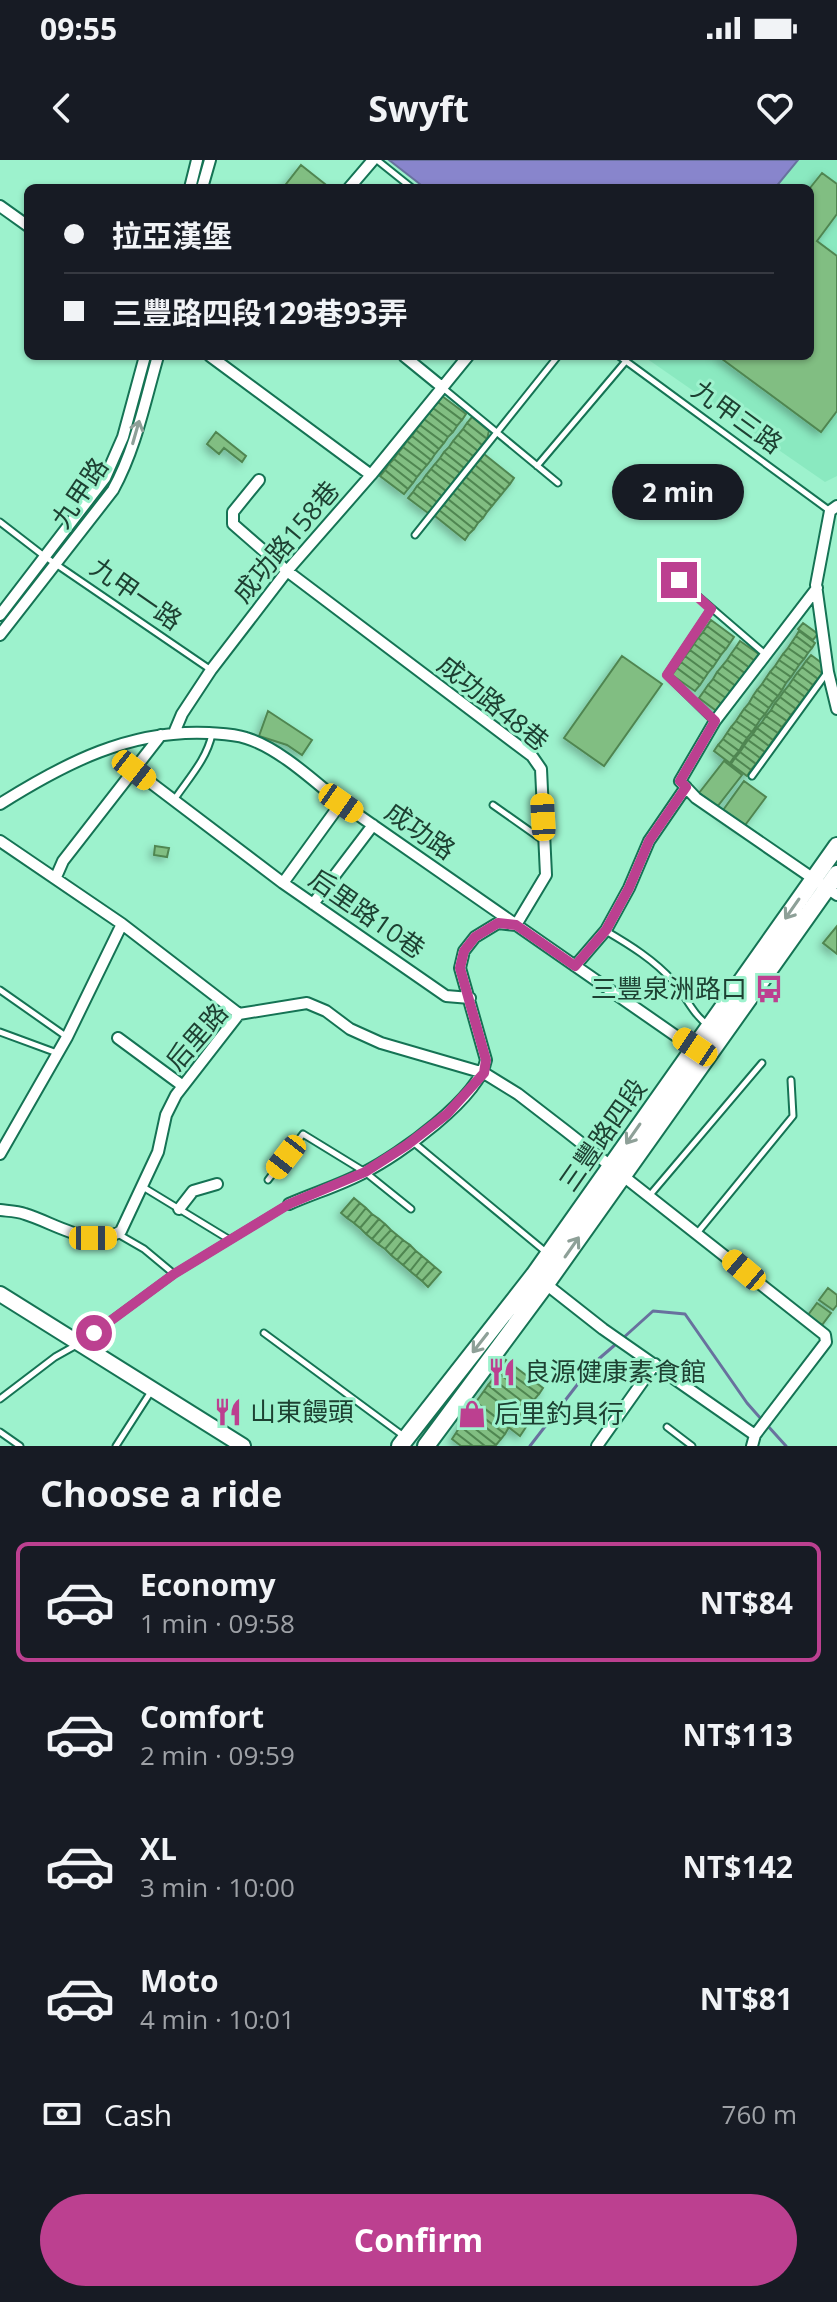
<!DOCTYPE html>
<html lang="en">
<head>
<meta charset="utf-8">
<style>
	:root { --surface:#171b24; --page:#242831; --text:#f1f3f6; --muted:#9ea1a6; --line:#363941; --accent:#bc4090 }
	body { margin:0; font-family:"Open Sans","Noto Sans TC",sans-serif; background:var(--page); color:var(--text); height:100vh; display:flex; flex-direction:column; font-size:30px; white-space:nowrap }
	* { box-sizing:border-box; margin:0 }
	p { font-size:26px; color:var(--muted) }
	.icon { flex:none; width:44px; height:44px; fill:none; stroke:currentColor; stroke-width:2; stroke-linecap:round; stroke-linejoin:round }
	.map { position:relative; height:1286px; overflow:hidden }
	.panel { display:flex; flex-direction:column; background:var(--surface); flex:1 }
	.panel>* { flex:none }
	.guide { position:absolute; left:24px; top:24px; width:790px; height:176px; border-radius:12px; box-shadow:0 2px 6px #0004; display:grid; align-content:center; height:176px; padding:0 40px; background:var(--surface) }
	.end { position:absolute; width:36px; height:36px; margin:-18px; border:10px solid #bc4090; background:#fff; box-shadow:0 0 0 4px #fff }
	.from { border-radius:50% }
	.bubble { position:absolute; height:56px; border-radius:28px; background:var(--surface); box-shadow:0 2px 6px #0004; font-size:26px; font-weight:700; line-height:56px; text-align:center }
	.car { position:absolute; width:24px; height:48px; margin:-24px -12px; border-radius:10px; box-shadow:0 0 6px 2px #0007; background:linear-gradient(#f5c518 24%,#345 0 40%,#f5c518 0 76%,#345 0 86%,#f5c518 0) }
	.guide b { display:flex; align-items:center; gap:28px; height:76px; font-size:30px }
	.guide b+b { border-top:2px solid var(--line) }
	.guide i { width:20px; height:20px; background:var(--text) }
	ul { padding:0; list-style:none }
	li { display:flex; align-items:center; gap:24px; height:120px; margin:0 16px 12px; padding:0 24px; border:4px solid transparent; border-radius:12px }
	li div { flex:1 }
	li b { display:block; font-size:30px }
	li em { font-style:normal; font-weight:700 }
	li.selected { border-color:var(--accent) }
	li>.icon { width:72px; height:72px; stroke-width:1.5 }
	h2 { padding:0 40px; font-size:36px; line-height:96px }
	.pay { display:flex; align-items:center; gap:20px; height:88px; padding:0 40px; font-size:30px }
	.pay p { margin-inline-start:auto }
	.primary-button { display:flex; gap:16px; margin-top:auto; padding:16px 40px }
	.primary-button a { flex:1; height:92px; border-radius:48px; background:var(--accent); color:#fff; font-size:32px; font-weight:700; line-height:92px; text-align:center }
	.status { display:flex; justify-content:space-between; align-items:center; height:56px; padding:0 40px; background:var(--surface); direction:ltr }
	.status svg { height:22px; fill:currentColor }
	header { display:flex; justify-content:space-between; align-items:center; height:104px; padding:0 40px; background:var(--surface); font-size:36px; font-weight:700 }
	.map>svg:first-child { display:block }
</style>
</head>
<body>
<div class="status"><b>09:55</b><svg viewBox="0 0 49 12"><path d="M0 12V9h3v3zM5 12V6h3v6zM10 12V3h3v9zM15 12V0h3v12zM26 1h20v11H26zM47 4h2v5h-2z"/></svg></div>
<header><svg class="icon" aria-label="back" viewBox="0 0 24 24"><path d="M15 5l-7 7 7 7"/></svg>Swyft<svg class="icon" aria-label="heart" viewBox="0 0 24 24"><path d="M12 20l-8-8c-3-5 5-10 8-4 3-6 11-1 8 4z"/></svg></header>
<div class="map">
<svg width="837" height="1286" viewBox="0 0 837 1286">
	<defs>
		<filter id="shadow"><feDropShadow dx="-3.5" dy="3.5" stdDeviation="4" flood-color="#0004"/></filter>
	</defs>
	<rect width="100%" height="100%" fill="#9df2cd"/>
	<!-- built -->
	<path fill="#8ae9c0" d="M389 0H837V316L825 322 643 196H810V28H425Z"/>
	<!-- water -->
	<path fill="#8885cc" stroke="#68719e" stroke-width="2" d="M389 0H798L775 28H425Z"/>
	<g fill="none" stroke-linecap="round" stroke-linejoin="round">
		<!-- stream -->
		<path stroke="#68719e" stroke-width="3" d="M197 28 204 0
			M123 295 151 196
			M65 381 110 324 121 302
			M3 461 42 412
			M622 1179 653 1151 685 1154 747 1243 762 1260
			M767 1265 786 1286
			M530 1286 594 1203 616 1184"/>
	</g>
	<!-- building -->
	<path fill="#81be82" stroke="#508651" stroke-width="2" filter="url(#shadow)" d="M301 5 330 28H283Z
		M822 13 837 24V54L817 81 837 96V251L821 272 718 196H810V28Z
		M442 236 466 254 462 260 438 242Z
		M438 242 462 260 457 266 433 248Z
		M433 248 457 266 453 272 429 253Z
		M429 253 453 272 448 277 424 259Z
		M472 257 489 271 487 279 467 263Z
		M424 259 448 277 444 283 420 265Z
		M467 263 487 279 482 285 463 269Z
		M420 265 444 283 439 289 416 270Z
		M463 269 482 285 478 291 458 275Z
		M416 270 439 289 435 294 412 276Z
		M216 272 246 296 242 302 224 288 219 294 207 284Z
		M458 275 478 291 473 296 453 281Z
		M412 276 435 294 431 300 407 281Z
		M407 281 431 300 427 305 403 287Z
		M453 281 473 296 469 302 449 287Z
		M403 287 427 305 422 311 398 293Z
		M449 287 469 302 464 308 444 292Z
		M444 292 464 308 460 313 440 298Z
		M398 293 422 311 417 317 394 299Z
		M484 294 514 318 510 324 480 300Z
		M440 298 460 313 455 319 435 304Z
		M394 299 417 317 413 323 389 304Z
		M480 300 510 324 505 330 475 305Z
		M389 304 413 323 408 329 385 310Z
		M435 304 455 319 451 325 431 309Z
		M475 305 505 330 501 335 471 311Z
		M431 309 451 325 446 331 426 315Z
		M385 310 408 329 404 334 380 316Z
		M471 311 501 335 496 341 466 317Z
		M426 315 446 331 442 336 422 321Z
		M466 317 496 341 492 346 462 322Z
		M422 321 442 336 437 342 417 326Z
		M462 322 492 346 487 352 457 328Z
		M417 326 437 342 433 348 413 332Z
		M457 328 487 352 483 358 453 333Z
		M413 332 433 348 428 353 408 338Z
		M453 333 483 358 478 363 448 339Z
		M448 339 478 363 474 369 444 345Z
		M444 345 474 369 469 374 439 350Z
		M439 350 469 374 465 380 435 356Z
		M711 460 734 477 730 483 707 466Z
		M803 463 818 474 813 480 798 469Z
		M707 466 730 483 726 489 703 472Z
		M799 471 815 483 812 488 796 476Z
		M703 472 726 489 721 495 698 478Z
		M796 476 812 488 808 493 792 482Z
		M698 478 721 495 717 501 694 484Z
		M740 481 760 495 755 501 736 487Z
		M792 482 808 493 804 499 788 488Z
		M694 484 717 501 713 507 690 490Z
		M736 487 755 501 750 508 731 494Z
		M788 488 804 499 799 505 783 494Z
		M690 490 713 507 708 513 685 496Z
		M731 494 750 508 746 514 727 500Z
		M783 494 799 505 795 511 779 500Z
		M811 495 827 507 822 513 806 501Z
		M622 496 662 524 604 606 564 578Z
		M685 496 708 513 704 519 681 502Z
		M727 500 746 514 741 520 722 506Z
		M779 500 795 511 791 517 775 506Z
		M806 501 822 513 818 519 802 507Z
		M681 502 704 519 700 525 677 508Z
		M722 506 741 520 737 527 717 512Z
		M775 506 791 517 786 523 770 512Z
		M802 507 818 519 813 525 797 513Z
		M677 508 700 525 695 531 672 515Z
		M717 512 737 527 732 533 713 519Z
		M770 512 786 523 782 530 766 518Z
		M797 513 813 525 809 531 793 519Z
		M766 518 782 530 778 536 762 524Z
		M713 519 732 533 727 539 708 525Z
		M793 519 809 531 805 537 789 525Z
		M762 524 778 536 773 542 757 530Z
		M708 525 727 539 723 545 704 531Z
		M789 525 805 537 800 543 784 531Z
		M757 530 773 542 769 548 753 536Z
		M704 531 723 545 718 552 699 538Z
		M784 531 800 543 796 549 780 537Z
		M753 536 769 548 765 554 749 543Z
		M780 537 796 549 791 555 775 543Z
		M749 543 765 554 760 560 744 549Z
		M775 543 791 555 787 561 771 550Z
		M744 549 760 560 756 566 740 555Z
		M771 550 787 561 782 567 766 556Z
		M268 551 312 580 302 595 287 585 259 576Z
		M740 555 756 566 752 572 736 561Z
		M766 556 782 567 778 573 762 562Z
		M736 561 752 572 747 578 731 567Z
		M762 562 778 573 773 580 757 568Z
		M731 567 747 578 743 584 727 573Z
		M757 568 773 580 769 586 753 574Z
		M727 573 743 584 739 591 723 579Z
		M753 574 769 586 765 592 748 580Z
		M723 579 739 591 734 597 718 585Z
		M748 580 765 592 760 598 744 586Z
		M718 585 734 597 730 603 714 591Z
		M744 586 760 598 756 604 740 592Z
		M740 592 756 604 751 610 735 598Z
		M735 598 751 610 747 616 731 604Z
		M724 601 742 615 717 647 699 633Z
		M744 621 766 637 743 668 721 653Z
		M155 686 169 688 167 697 154 695Z
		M837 766V794L823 783Z
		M354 1038 360 1043 347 1058 341 1053Z
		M360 1043 366 1048 354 1063 347 1058Z
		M366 1048 372 1054 360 1068 354 1063Z
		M372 1054 379 1059 366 1074 360 1068Z
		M379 1059 385 1064 372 1079 366 1074Z
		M385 1064 391 1070 378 1084 372 1079Z
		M391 1070 397 1075 385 1089 378 1084Z
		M397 1075 403 1080 391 1095 385 1089Z
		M403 1080 410 1085 397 1100 391 1095Z
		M410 1085 416 1091 403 1105 397 1100Z
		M416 1091 422 1096 410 1111 403 1105Z
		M422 1096 428 1101 416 1116 410 1111Z
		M428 1101 435 1107 422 1121 416 1116Z
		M435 1107 441 1112 428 1127 422 1121Z
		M828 1128 837 1135V1145L833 1150 819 1140Z
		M817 1143 831 1153 822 1165 808 1155Z
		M506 1200 543 1228 539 1234 501 1207Z
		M501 1207 539 1234 534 1240 497 1212Z
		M497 1212 534 1240 528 1246 493 1219Z
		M493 1219 528 1246 523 1253 488 1225Z
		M488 1225 523 1253 519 1258 484 1231Z
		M484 1231 528 1264 520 1276 476 1242Z
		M476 1242 509 1267 505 1274 471 1248Z
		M471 1248 505 1274 501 1279 468 1254Z
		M468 1254 501 1279 496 1285 464 1260Z
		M464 1260 496 1285 495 1286H485L460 1266Z
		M460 1266 485 1286H473L456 1273Z
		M456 1273 473 1286H461L452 1279Z"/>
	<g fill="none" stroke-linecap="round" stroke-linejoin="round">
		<defs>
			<path id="lane" d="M377 0 412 28
				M619 196 830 351
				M443 228 558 323
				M537 306 626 201
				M0 362 44 396 211 510
				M415 375 558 196
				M679 420 765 494
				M711 449 667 515 714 561
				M752 616 826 514
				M174 640C188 619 207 599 212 574
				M493 645 544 681
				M606 771C630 785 654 800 673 821 686 836 692 854 709 866
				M0 830 67 877
				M0 872 57 893
				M413 982 547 1093
				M268 1020 303 974 365 1012 411 1049
				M143 1027 230 1080
				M650 1035 762 903
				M698 1072 793 956 791 920
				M118 1074 144 1089 174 1114
				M264 1173 405 1277
				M0 1239 55 1197 80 1183 174 1114 289 1044
				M667 1267 692 1286
				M0 1272 20 1286
				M116 1286 152 1230"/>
			<path id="street" d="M190 28 197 0
				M202 28 210 0
				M349 28 373 0
				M0 46 28 66
				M210 196 371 315
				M404 196 442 227
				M259 320 233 352V364L287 411 532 596 541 609 546 715 516 765 498 763 475 777 464 791 460 808 486 900C479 938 399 995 365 1012 341 1025 314 1033 289 1044
				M837 346 830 351 816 425 828 512 837 549
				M817 428 715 561 680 621 696 638 837 735
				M0 455 105 318 123 277 145 196
				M0 475 113 330C136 288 145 241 158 196
				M174 573 182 554 211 510 287 411 371 315 468 196
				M134 610 283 723 446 836 470 838
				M0 644C65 603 131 569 209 573 222 574 234 574 246 578 279 588 314 621 341 643L699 892
				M0 681 122 764 239 854
				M56 717 63 701 161 575
				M283 723 341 643
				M313 744 373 665
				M575 806 606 770 629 728 649 681 686 627
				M118 878 183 926
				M0 994 67 877 122 764
				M179 1049 193 1031 217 1024
				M0 1050C8 1051 17 1051 25 1054 55 1063 92 1090 121 1071L158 992 166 955 176 935 239 854 307 843 326 851 350 869 381 883 484 913 518 934 566 971 825 1175 826 1182 755 1275 752 1286
				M542 1121 603 1169 755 1275
				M597 1286 655 1204"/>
			<path id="secondary" d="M0 1134 243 1286"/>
			<path id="primary" d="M400 1286 534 1115 837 686
				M426 1286 546 1124 837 714"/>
		</defs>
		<!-- lane casing -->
		<use href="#lane" stroke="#157354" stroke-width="9"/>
		<!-- street casing -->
		<use href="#street" stroke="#157354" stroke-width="14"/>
		<!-- secondary casing -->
		<use href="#secondary" stroke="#157354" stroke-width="18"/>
		<!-- primary casing -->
		<use href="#primary" stroke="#157354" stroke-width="20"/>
		<!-- lane -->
		<use href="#lane" stroke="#fff" stroke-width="5"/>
		<!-- street -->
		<use href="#street" stroke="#fff" stroke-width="10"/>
		<!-- secondary -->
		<use href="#secondary" stroke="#fff" stroke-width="14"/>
		<!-- primary -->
		<use href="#primary" stroke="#fff" stroke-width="16"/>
	</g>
	<!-- one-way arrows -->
	<defs><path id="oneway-shaft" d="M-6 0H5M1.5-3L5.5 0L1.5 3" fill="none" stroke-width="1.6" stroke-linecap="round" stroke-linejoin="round" transform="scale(2)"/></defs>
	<g stroke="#8ea098">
		<use href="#oneway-shaft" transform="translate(136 272) rotate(-74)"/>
		<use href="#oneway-shaft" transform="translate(792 749) rotate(125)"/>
		<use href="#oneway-shaft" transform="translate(633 974) rotate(125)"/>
		<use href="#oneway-shaft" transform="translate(572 1087) rotate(-55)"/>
		<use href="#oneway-shaft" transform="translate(480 1183) rotate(128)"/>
	</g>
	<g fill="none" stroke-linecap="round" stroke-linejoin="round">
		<!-- route -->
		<path stroke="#bc4090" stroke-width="10" d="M94 1173 174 1114 289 1044 365 1012 407 985 447 954 484 913 486 900 460 808 464 791 475 777 498 763 516 765 575 806 606 770 629 728 649 681 686 627 680 621 715 561 667 515 711 449 679 420"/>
	</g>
	<!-- icons -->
	<defs>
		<symbol id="bus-bare" viewBox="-9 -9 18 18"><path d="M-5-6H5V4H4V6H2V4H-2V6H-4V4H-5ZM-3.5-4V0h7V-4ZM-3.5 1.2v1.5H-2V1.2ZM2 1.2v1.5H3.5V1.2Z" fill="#bc4090" stroke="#9df2cd" stroke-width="2.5" paint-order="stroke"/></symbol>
		<symbol id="restaurant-bare" viewBox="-9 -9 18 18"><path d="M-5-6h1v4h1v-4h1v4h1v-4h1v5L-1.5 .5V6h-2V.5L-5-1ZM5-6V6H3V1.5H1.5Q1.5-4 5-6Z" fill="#bc4090" stroke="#9df2cd" stroke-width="2.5" paint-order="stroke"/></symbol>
		<symbol id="shop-bare" viewBox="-9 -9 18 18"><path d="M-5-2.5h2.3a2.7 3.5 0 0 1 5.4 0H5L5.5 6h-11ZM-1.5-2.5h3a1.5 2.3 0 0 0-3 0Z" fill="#bc4090" stroke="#9df2cd" stroke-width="2.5" paint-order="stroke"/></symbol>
	</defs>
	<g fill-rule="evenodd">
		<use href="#bus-bare" x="749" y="809" width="40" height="40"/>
		<use href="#restaurant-bare" x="482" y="1192" width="40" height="40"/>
		<use href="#restaurant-bare" x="208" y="1232" width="40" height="40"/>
		<use href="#shop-bare" x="452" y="1234" width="40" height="40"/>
	</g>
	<g text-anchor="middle" stroke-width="6" stroke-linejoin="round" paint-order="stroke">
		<!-- street labels -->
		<g font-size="26" fill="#1d4132" stroke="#9df2cd">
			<text transform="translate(737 257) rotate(36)" y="9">九甲三路</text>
			<text transform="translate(80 333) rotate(-56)" y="9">九甲路</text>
			<text transform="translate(286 382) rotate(-50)" y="9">成功路158巷</text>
			<text transform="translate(136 434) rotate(35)" y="9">九甲一路</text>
			<text transform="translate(493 543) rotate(39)" y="9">成功路48巷</text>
			<text transform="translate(420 671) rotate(35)" y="9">成功路</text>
			<text transform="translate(367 754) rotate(35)" y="9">后里路10巷</text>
			<text transform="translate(197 877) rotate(-49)" y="9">后里路</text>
			<text transform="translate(603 975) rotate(-55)" y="9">三豐路四段</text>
		</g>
		<!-- poi labels -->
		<g font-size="26" fill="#1d4132" stroke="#9df2cd" text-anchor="start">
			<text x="747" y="838" text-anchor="end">三豐泉洲路口</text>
			<text x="524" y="1221">良源健康素食館</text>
			<text x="250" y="1261">山東饅頭</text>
			<text x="494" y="1263">后里釣具行</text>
		</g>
	</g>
</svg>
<i class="end from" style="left:94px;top:1173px"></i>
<i class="end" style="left:679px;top:420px"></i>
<div class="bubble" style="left:612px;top:304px;width:132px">2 min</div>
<i class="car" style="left:134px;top:610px;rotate:128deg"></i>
<i class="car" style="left:341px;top:643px;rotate:125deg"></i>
<i class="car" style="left:543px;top:657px;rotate:357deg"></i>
<i class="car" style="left:695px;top:887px;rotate:304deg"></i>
<i class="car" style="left:286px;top:997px;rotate:218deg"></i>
<i class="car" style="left:93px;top:1078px;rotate:90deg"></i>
<i class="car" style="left:744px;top:1110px;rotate:310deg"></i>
<div class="guide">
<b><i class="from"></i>拉亞漢堡</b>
<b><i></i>三豐路四段129巷93弄</b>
</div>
</div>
<section class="panel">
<h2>Choose a ride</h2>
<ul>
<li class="selected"><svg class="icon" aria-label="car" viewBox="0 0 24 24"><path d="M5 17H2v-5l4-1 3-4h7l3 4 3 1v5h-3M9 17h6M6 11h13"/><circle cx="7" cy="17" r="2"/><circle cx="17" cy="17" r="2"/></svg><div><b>Economy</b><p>1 min · 09:58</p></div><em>NT$84</em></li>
<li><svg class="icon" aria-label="car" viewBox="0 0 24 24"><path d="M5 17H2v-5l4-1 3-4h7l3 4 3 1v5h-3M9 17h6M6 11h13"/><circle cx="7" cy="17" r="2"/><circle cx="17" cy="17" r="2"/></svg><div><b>Comfort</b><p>2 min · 09:59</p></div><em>NT$113</em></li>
<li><svg class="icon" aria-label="car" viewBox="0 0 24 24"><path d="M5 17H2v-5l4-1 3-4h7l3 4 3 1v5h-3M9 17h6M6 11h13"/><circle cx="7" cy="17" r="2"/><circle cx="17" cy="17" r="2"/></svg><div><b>XL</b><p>3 min · 10:00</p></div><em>NT$142</em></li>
<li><svg class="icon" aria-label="car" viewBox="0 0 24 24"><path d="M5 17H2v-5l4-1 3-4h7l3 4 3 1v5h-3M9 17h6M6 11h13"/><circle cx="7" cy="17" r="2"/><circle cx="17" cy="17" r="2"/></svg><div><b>Moto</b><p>4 min · 10:01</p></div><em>NT$81</em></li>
</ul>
<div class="pay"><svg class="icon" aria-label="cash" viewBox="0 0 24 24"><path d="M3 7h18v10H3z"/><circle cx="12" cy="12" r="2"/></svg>Cash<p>760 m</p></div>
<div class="primary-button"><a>Confirm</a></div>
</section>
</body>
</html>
